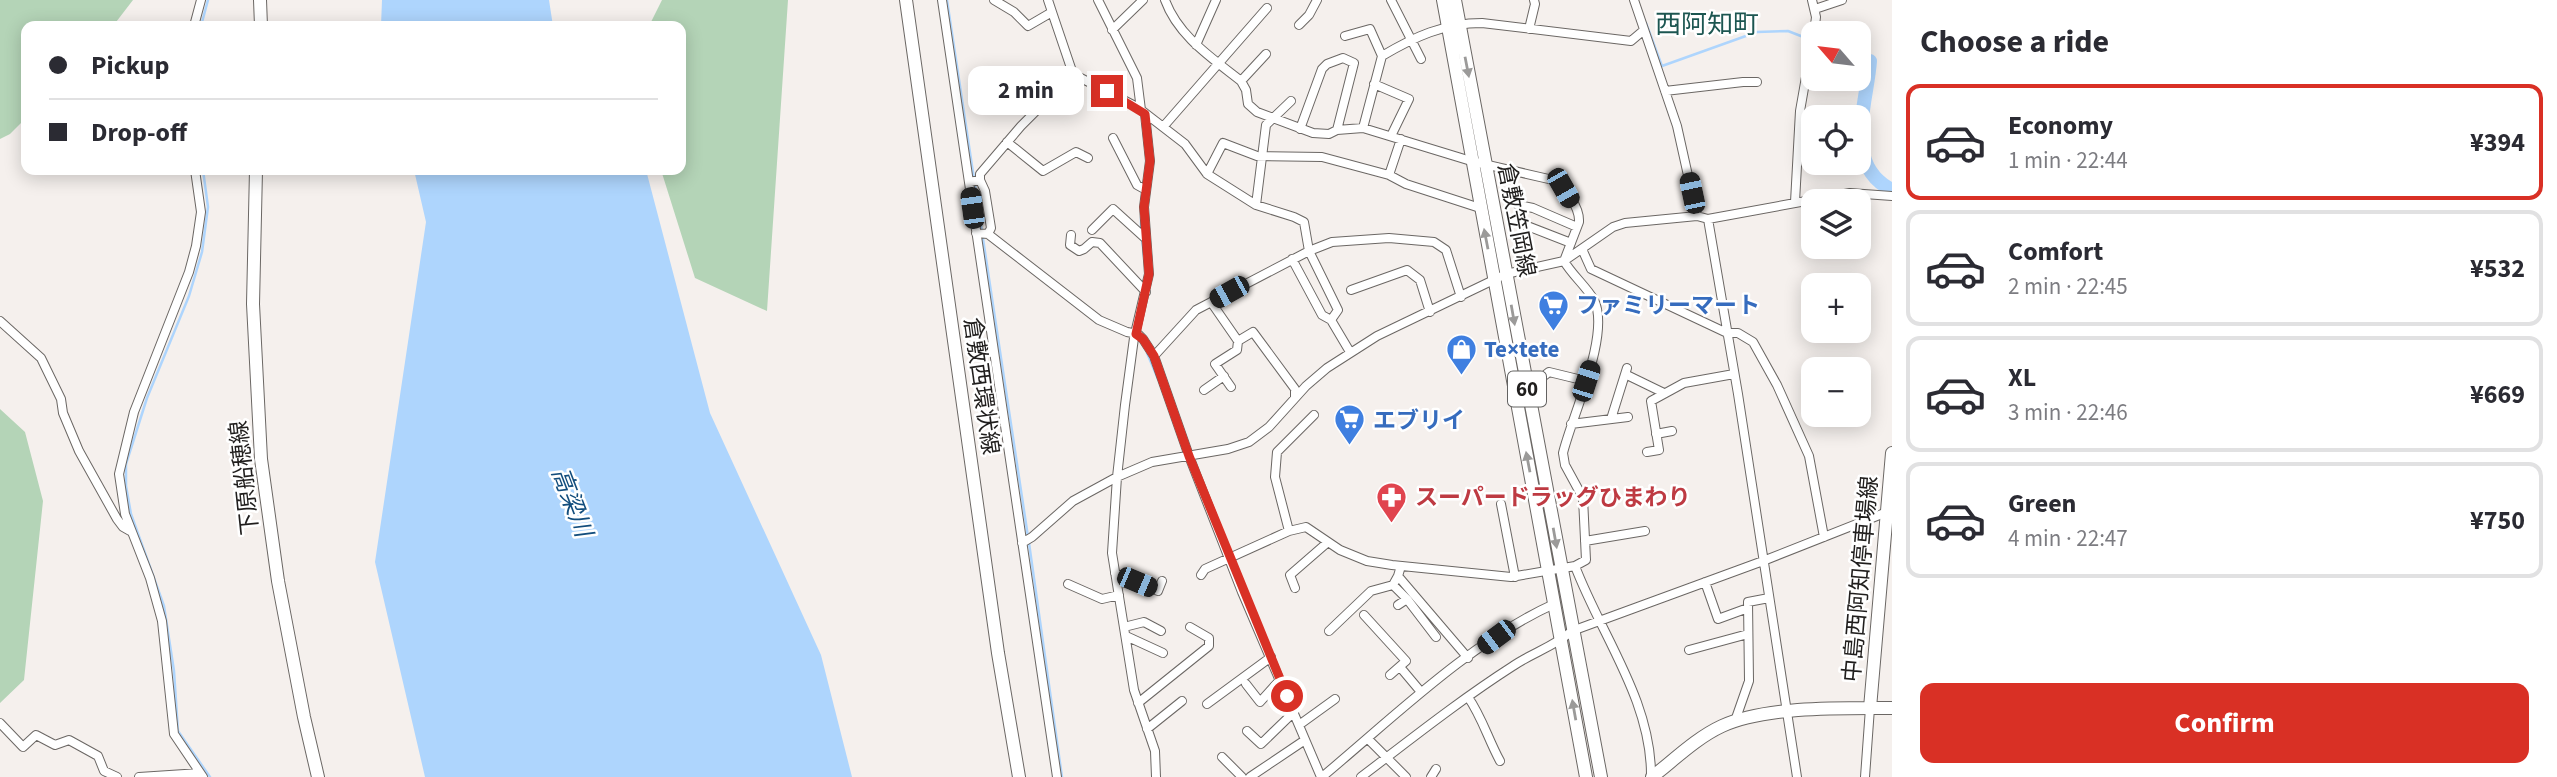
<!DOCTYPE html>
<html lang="en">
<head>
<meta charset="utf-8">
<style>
	:root { --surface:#fff; --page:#f2f2f3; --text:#2b2b33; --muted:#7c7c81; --line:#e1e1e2; --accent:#d93025 }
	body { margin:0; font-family:"Source Sans 3","Noto Sans JP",sans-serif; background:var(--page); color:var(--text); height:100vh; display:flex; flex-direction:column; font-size:26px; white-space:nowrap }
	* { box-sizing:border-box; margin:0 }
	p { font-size:23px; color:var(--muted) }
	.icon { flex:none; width:38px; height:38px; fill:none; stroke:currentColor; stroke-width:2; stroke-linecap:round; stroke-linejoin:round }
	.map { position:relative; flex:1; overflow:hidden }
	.drawer { display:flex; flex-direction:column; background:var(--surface); width:665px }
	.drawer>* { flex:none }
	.top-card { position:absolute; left:21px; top:21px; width:665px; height:154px; border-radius:14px; box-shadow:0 4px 18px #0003; display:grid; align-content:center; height:154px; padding:0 28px; background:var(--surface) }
	.needle { width:46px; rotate:298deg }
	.buttons { position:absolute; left:1801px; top:21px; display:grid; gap:14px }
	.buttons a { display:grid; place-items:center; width:70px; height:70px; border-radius:14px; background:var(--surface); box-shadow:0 4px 18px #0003; font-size:35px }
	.end { position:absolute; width:32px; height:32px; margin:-16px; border:9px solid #d93025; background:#fff; box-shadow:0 0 0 4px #fff }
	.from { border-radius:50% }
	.bubble { position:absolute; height:49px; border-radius:14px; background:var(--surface); box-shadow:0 4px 18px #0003; font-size:23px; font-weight:700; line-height:49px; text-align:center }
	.car { position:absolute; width:21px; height:42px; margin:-21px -10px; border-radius:9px; box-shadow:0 0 5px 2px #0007; background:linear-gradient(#222 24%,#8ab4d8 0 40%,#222 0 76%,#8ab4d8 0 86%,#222 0) }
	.top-card b { display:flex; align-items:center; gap:24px; height:66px; font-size:26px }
	.top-card b+b { border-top:2px solid var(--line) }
	.top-card i { width:18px; height:18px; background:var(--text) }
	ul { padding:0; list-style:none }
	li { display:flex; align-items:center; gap:21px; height:116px; margin:0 14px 10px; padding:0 14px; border:4px solid var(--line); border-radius:14px }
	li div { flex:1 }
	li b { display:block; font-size:26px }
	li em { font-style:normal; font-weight:700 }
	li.current { border-color:var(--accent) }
	li>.icon { width:63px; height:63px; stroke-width:1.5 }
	h2 { padding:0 28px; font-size:32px; line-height:84px }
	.action { display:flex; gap:14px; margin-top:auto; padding:14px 28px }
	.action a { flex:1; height:80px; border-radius:14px; background:var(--accent); color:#fff; font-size:28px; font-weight:700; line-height:80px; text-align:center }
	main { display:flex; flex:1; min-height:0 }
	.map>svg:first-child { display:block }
</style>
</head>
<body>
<main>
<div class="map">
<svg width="1892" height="777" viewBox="0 0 1892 777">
	<rect width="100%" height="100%" fill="#f5f0ed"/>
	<!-- green -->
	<path fill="#b4d4b7" d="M0 0H133L113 26H26V118L10 134 0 139Z
		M662 0H788L767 311 695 278 661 170H681V26H649Z
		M0 409 25 432 43 501 24 680 0 703Z"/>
	<!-- water -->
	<path fill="#aed5fd" d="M382 0H549L553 26H381Z
		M414 170H646L710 413 821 655 852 777H425L375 562 426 222Z"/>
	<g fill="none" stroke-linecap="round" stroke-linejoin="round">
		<!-- stream -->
		<path stroke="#aed5fd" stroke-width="2.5" d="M947 0 1028 537
			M1646 23 1662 66 1757 32 1788 31 1811 40
			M201 26 208 0
			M1858 55 1870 61
			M203 170 208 207 202 252 189 296 147 398 126 464V486L131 514 164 606 174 671 178 731 210 777
			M1141 217V231
			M1142 238 1144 256
			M1147 353 1158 379
			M1029 543 1062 777"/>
		<!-- river -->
		<path stroke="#aed5fd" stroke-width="14" d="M1870 61C1867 104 1842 165 1892 190"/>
		<defs>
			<path id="minor" d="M942 0 1057 777
				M994 0 1014 12 1028 26 1052 12 1048 0
				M1098 0 1137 78 1141 110 1185 144 1207 174 1256 205 1294 217 1304 222 1309 251 1338 310 1331 320
				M1165 0C1178 36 1212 58 1241 81L1246 90 1248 104 1257 112 1313 133 1329 134 1337 130 1363 128 1471 161 1553 180C1565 186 1580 208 1579 222L1564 261
				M1391 0 1421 59
				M1634 0 1677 126 1697 216
				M1812 0 1816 17 1814 33
				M1815 9 1842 0
				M1052 12 1073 74 1141 109
				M1299 25 1309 15 1317 0
				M194 26 201 0
				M1529 29 1535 4 1534 0
				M1112 30 1143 0
				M1345 36 1370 29 1382 56 1363 128
				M1196 45 1216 0
				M1382 56C1414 37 1444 23 1482 23L1631 41 1644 30
				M1241 81 1266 54
				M1374 84 1409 99 1391 136
				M1665 91 1743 82H1757
				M1145 114 1150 161 1144 207 1149 274 1134 338 1125 405 1117 477 1112 553 1134 690 1155 751 1156 777
				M1163 127 1267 8
				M1300 129 1322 69 1327 64 1343 58 1354 63 1337 130
				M1113 138 1137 185 1146 190
				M1007 142 1043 171 1076 152 1088 158
				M195 170 201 212 196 246 189 272 134 412 119 474 125 514 150 578 162 621 174 734 203 777
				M1207 174 1223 143 1257 156 1322 157 1389 175 1406 184 1480 208
				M1389 175 1401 139
				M980 180 985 191 991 228 988 234
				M969 182 980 180V174L1021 126 1073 74
				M1795 202 1800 111 1813 37
				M1256 205 1266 125 1291 101
				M1518 205 1533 208 1577 227
				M1708 219 1738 394 1797 777
				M1512 220 1571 243
				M1092 230 1113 209 1145 238
				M976 233 988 234 1099 320 1127 332 1138 334 1143 339 1154 356 1189 456 1242 592 1321 777
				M1071 235 1070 245 1079 251 1084 249 1092 242 1100 243 1146 292
				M1582 249 1591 269 1727 333H1738L1753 342 1777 385 1809 456 1824 537
				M1292 259 1322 315 1331 320 1350 352
				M1351 290 1407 270 1420 280 1430 312
				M1211 302 1238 341 1253 332 1295 389V398
				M0 321 41 358 61 399 63 413 79 451 117 519 123 527 130 531
				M1154 356 1196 310 1309 251 1332 242 1389 238 1434 242 1446 250 1461 297
				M1629 376 1664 393
				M1231 387 1215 364 1237 350 1238 341
				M1527 389 1549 372 1586 381
				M1204 390 1224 376
				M1611 419 1627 368
				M1571 424 1628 417
				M1656 434 1672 431
				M1647 452 1659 450 1651 401 1684 383 1734 374
				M1501 504 1515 577
				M1289 531 1275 477 1277 452 1314 415
				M1585 541 1645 531
				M1022 543 1032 537 1073 501 1117 477 1152 462 1228 449 1249 442 1269 427 1306 386 1327 368 1377 336 1506 274 1564 261 1613 227 1625 223 1697 216 1708 219 1850 193 1892 196
				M1401 566 1398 576 1468 658
				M1575 566C1601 635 1652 701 1651 777
				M1115 573 1158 591 1162 581
				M1201 575 1205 569 1289 531 1306 527 1340 550 1367 561 1392 565 1511 577 1575 566 1586 560 1583 498 1565 465 1563 453C1572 416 1611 334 1594 300 1586 286 1572 275 1564 261
				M1705 582 1718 619 1748 608
				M1068 584 1102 599 1119 595
				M1393 585 1407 599 1436 637
				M1295 588 1290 575 1328 542
				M1398 605 1407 599
				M1364 615 1406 661 1390 675
				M1124 627 1144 622 1161 631
				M1329 631 1371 591 1393 585 1398 576
				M1126 636 1163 653
				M1689 650 1748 634
				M1400 667 1421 692
				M1246 684 1260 702 1280 680
				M1468 697C1482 717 1488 739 1500 761
				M1138 703 1209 646V638L1190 627
				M1207 704 1271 657
				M1735 721 1749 681 1748 602 1769 598
				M0 723 23 747 36 735 55 745 69 740 98 756 104 771 117 777
				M1299 725 1335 699
				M1147 729 1182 701
				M1247 731 1261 744 1294 712
				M1368 739 1406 777
				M1222 757 1242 777
				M139 777 200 773
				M1250 777 1305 740
				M1322 777C1393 718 1470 642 1554 604
				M1361 777C1411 739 1460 700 1513 666 1532 653 1555 646 1572 631L1763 561 1887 512
				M1431 777 1436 769
				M1865 777 1870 708"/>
			<path id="secondary" d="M260 0 261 26
				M906 0 998 653 1019 777
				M256 170 253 304 261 459 278 581 304 717 318 777
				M1870 708 1892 453
				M1652 777C1674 760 1696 738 1722 726 1766 706 1843 708 1892 708"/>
			<path id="primary" d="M1443 0 1586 777
				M1455 0 1601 777"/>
		</defs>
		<!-- minor casing -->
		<use href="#minor" stroke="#6b6764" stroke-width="10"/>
		<!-- secondary casing -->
		<use href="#secondary" stroke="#6b6764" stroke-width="14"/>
		<!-- primary casing -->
		<use href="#primary" stroke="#6b6764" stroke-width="14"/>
		<!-- minor -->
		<use href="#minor" stroke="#fff" stroke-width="8"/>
		<!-- secondary -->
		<use href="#secondary" stroke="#fff" stroke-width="12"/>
		<!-- primary -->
		<use href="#primary" stroke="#fff" stroke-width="12"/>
	</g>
	<!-- one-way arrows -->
	<defs><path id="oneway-solid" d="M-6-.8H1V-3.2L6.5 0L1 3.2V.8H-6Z" transform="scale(1.75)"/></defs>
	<g fill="#9b9a99">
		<use href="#oneway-solid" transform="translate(1467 67) rotate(79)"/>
		<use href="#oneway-solid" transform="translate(1486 239) rotate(-101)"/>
		<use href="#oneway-solid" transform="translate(1513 315) rotate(80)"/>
		<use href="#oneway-solid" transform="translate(1528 462) rotate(-101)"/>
		<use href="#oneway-solid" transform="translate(1555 538) rotate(80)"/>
		<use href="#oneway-solid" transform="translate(1574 710) rotate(-100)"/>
	</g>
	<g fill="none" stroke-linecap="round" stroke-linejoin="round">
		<!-- route -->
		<path stroke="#d93025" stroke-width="9" d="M1107 91 1145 114 1150 161 1144 207 1149 274 1136 334 1143 339 1154 356 1189 456 1287 696"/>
	</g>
	<!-- icons -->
	<defs>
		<symbol id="supermarket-pin" viewBox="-11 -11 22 30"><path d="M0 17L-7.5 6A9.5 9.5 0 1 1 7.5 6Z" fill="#3f7fe0" stroke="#fff"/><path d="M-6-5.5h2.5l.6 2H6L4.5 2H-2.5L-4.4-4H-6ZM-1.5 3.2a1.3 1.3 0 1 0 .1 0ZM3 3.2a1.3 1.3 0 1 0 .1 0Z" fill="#fff"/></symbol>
		<symbol id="shop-pin" viewBox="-11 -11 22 30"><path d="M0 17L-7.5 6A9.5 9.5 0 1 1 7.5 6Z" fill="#3f7fe0" stroke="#fff"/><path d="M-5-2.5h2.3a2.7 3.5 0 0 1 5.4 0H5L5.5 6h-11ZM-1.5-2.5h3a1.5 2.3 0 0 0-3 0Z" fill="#fff"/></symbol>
		<symbol id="pharmacy-pin" viewBox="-11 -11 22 30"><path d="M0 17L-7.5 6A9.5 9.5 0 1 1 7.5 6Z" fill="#e0444e" stroke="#fff"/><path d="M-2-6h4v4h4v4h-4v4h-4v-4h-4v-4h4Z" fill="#fff"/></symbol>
	</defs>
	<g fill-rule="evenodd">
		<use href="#supermarket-pin" x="1536" y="288" width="35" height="47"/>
		<use href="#shop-pin" x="1444" y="332" width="35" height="47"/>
		<use href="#supermarket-pin" x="1332" y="402" width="35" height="47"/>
		<use href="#pharmacy-pin" x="1374" y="480" width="35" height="47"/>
	</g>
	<g text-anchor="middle" stroke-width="5" stroke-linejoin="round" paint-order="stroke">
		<!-- shield labels -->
		<rect fill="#fff" stroke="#636261" stroke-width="2" x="1508" y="371.5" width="38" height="35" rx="5"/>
		<g font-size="21" font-weight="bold" fill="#201e1d">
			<text x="1527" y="396">60</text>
		</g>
		<!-- street labels -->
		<g font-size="23" fill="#201e1d" stroke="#fff">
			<text transform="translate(1517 220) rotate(79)" y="8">倉敷笠岡線</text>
			<text transform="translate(982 386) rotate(82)" y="8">倉敷西環状線</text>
			<text transform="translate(244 478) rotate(-96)" y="8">下原船穂線</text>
			<text transform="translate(1860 579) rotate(-85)" y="8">中島西阿知停車場線</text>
		</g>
		<!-- shop labels -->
		<g font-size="23" font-weight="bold" fill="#366cbe" stroke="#fff" text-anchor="start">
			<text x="1576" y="313">ファミリーマート</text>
			<text x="1484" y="357">Te×tete</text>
			<text x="1373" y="428">エブリイ</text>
		</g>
		<!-- health labels -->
		<g font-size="23" font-weight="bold" fill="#be3a42" stroke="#fff" text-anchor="start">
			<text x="1415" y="505">スーパードラッグひまわり</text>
		</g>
		<!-- water labels -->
		<g font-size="24" font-style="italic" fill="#124d7d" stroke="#fff">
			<text transform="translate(572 502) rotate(69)" y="8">高梁川</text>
		</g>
		<!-- quarter labels -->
		<g font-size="26" fill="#1c5651" stroke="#fff">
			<text x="1707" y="33">西阿知町</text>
		</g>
	</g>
</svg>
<div class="buttons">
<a><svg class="needle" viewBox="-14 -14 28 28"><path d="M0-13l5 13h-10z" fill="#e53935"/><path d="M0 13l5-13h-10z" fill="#7c7c81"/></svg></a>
<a><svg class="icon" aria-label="locate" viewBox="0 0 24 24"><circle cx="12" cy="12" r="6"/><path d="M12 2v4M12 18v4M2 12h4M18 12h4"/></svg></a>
<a><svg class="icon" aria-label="layers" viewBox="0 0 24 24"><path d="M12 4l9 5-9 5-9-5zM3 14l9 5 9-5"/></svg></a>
<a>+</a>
<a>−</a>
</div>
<i class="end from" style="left:1287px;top:696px"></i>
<i class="end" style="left:1107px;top:91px"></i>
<div class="bubble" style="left:968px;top:66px;width:116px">2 min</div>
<i class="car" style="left:1563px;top:188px;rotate:150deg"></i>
<i class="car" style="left:1692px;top:193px;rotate:348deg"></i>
<i class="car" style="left:972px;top:208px;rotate:352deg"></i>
<i class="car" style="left:1229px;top:292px;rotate:241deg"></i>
<i class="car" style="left:1586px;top:381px;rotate:18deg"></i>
<i class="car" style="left:1137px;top:582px;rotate:113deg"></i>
<i class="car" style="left:1496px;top:637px;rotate:233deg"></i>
<div class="top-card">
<b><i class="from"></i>Pickup</b>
<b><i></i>Drop-off</b>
</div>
</div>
<section class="drawer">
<h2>Choose a ride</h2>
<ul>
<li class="current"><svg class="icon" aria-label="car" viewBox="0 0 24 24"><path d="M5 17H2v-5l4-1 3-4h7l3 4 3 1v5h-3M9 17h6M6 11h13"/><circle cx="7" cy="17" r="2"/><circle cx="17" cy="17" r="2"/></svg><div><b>Economy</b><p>1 min · 22:44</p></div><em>¥394</em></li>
<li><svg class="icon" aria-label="car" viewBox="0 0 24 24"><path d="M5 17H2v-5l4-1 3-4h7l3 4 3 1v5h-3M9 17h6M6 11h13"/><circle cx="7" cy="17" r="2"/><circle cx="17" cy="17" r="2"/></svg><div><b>Comfort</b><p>2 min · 22:45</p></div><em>¥532</em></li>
<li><svg class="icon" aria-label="car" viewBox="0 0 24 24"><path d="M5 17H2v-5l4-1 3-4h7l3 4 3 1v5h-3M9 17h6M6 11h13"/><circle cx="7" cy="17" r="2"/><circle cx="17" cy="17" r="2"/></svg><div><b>XL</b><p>3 min · 22:46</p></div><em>¥669</em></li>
<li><svg class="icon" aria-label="car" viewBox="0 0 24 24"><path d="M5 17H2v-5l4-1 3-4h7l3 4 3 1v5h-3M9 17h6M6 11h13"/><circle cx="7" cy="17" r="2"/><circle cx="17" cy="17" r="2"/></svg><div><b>Green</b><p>4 min · 22:47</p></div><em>¥750</em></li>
</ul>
<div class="action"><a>Confirm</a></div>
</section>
</main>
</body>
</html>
